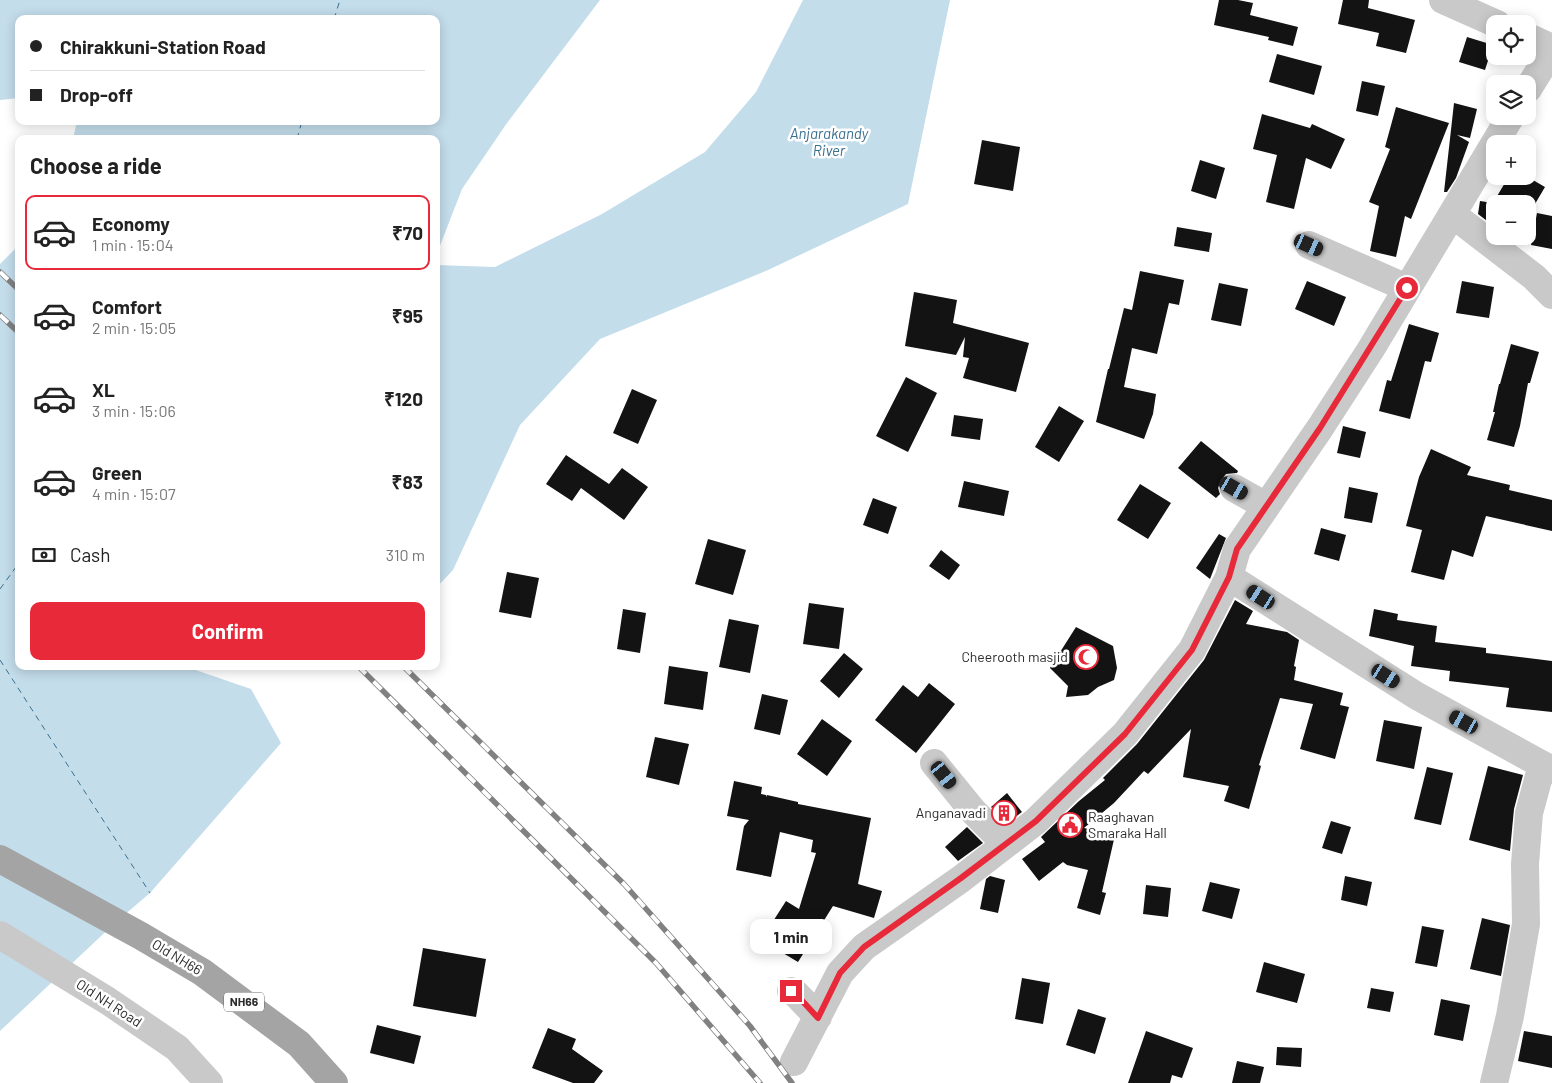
<!DOCTYPE html>
<html lang="en">
<head>
<meta charset="utf-8">
<style>
	:root { --surface:#fff; --page:#f2f2f2; --text:#222; --muted:#767676; --line:#e0e0e0; --accent:#e8293a }
	body { margin:0; font-family:Barlow,sans-serif; background:var(--page); color:var(--text); height:100vh; display:flex; flex-direction:column; font-size:19px; white-space:nowrap }
	* { box-sizing:border-box; margin:0 }
	p { font-size:16px; color:var(--muted) }
	.icon { flex:none; width:28px; height:28px; fill:none; stroke:currentColor; stroke-width:2; stroke-linecap:round; stroke-linejoin:round }
	.map { position:relative; flex:1; overflow:hidden }
	.details { position:absolute; left:15px; top:135px; width:425px; height:535px; display:flex; flex-direction:column; background:var(--surface); border-radius:10px; box-shadow:0 2px 12px #0003 }
	.details>* { flex:none }
	.guide { position:absolute; left:15px; top:15px; width:425px; height:110px; border-radius:10px; box-shadow:0 2px 12px #0003; display:grid; align-content:center; height:110px; padding:0 15px; background:var(--surface) }
	.controls { position:absolute; left:1486px; top:15px; display:grid; gap:10px }
	.controls a { display:grid; place-items:center; width:50px; height:50px; border-radius:10px; background:var(--surface); box-shadow:0 2px 12px #0003; font-size:25px }
	.end { position:absolute; width:22px; height:22px; margin:-11px; border:6px solid #e8293a; background:#fff; box-shadow:0 0 0 2px #fff }
	.from { border-radius:50% }
	.bubble { position:absolute; height:35px; border-radius:10px; background:var(--surface); box-shadow:0 2px 12px #0003; font-size:16px; font-weight:700; line-height:35px; text-align:center }
	.car { position:absolute; width:15px; height:30px; margin:-15px -8px; border-radius:6px; box-shadow:0 0 4px 1px #0007; background:linear-gradient(#222 24%,#8ab4d8 0 40%,#222 0 76%,#8ab4d8 0 86%,#222 0) }
	.guide b { display:flex; align-items:center; gap:18px; height:48px; font-size:19px }
	.guide b+b { border-top:1px solid var(--line) }
	.guide i { width:12px; height:12px; background:var(--text) }
	ul { padding:0; list-style:none }
	li { display:flex; align-items:center; gap:15px; height:75px; margin:0 10px 8px; padding:0 5px; border:2px solid transparent; border-radius:10px }
	li div { flex:1 }
	li b { display:block; font-size:19px }
	li em { font-style:normal; font-weight:700 }
	li.current { border-color:var(--accent) }
	li>.icon { width:45px; height:45px; stroke-width:1.5 }
	h2 { padding:0 15px; font-size:22px; line-height:60px }
	.pay { display:flex; align-items:center; gap:12px; height:55px; padding:0 15px; font-size:19px }
	.pay p { margin-inline-start:auto }
	.action { display:flex; gap:10px; margin-top:auto; padding:10px 15px }
	.action a { flex:1; height:58px; border-radius:10px; background:var(--accent); color:#fff; font-size:20px; font-weight:700; line-height:58px; text-align:center }
	.map>svg:first-child { display:block }
</style>
</head>
<body>
<div class="map">
<svg width="1552" height="1083" viewBox="0 0 1552 1083">
	<rect width="100%" height="100%" fill="#fff"/>
	<!-- water -->
	<path fill="#c4ddeb" d="M0 0H600L507 123 462 189 436 256V139H73L77 121H436V19H19V98L0 100Z
		M803 0H950L908 204 768 270 600 339 520 425 453 570 436 588V265L495 267 602 214 705 152 756 92Z
		M19 245V666H184L251 689 281 743 150 893 116 922 0 1031V264Z"/>
	<g fill="none" stroke-linecap="round" stroke-linejoin="round">
		<!-- ferry -->
		<path stroke="#396f8f" stroke-width="1" stroke-dasharray="6 5" stroke-linecap="butt" d="M334 19 340 0
			M297 139 302 121
			M0 589 19 563
			M0 660 150 893"/>
	</g>
	<!-- building -->
	<path fill="#131313" d="M1219 0H1238L1253 3 1250 15 1298 27 1293 46 1268 40 1269 37 1214 25Z
		M1343 0H1369L1368 8 1415 20 1406 53 1376 46 1379 33 1338 24Z
		M1467 37 1493 45 1485 70 1459 62Z
		M1277 54 1322 66 1314 95 1269 82Z
		M1362 81 1385 86 1378 116 1356 111Z
		M1454 103 1477 109 1470 138 1457 135 1469 142 1456 178 1447 192H1444Z
		M1396 107 1449 123 1411 219 1405 216 1396 257 1370 251 1379 206 1369 202 1390 149 1385 147Z
		M1262 114 1310 128 1312 124 1345 139 1331 169 1306 158 1294 209 1266 202 1277 155 1253 149Z
		M982 140 1020 147 1013 191 974 184Z
		M1200 160 1225 168 1216 199 1191 191Z
		M1509 176H1526L1545 187 1535 204H1495V227L1478 214 1480 201 1493 203Z
		M1537 213 1552 216V249L1531 245Z
		M1177 227 1212 233 1209 252 1174 246Z
		M1140 271 1184 280 1179 305 1169 303 1157 354 1132 348 1124 387 1156 394 1153 414 1144 439 1096 422 1108 369H1109L1124 308 1132 310Z
		M1307 281 1346 297 1334 326 1295 309Z
		M1462 281 1494 287 1489 318 1456 313Z
		M1219 283 1248 289 1241 326 1211 320Z
		M914 292 957 300 953 323 1029 343 1016 392 963 378 969 358 963 357 965 337 956 355 905 346Z
		M1409 324 1439 333 1431 362 1425 361 1410 419 1379 411 1387 380 1391 381Z
		M1511 344 1539 352 1530 383H1528L1520 426 1514 447 1487 440 1495 412H1493L1499 384H1500Z
		M906 377 937 393 908 452 876 436Z
		M632 389 657 400 638 444 613 433Z
		M1059 406 1084 421 1059 462 1035 447Z
		M954 415 983 419 980 440 951 436Z
		M1343 426 1366 432 1360 458 1337 453Z
		M1201 441 1238 471 1237 473 1226 474 1221 480 1218 488 1220 494 1216 498 1178 468Z
		M1431 449 1471 467 1467 475 1510 485 1509 490 1552 500V531L1486 516 1473 557 1452 550 1444 580 1411 572 1422 530 1406 526 1419 477Z
		M566 455 609 484 622 468 648 487 624 520 581 488 572 501 546 484Z
		M964 481 1009 491 1004 516 958 507Z
		M1140 484 1171 503 1148 539 1117 520Z
		M1349 487 1378 493 1372 523 1344 518Z
		M873 498 897 507 888 534 863 525Z
		M1321 528 1346 535 1339 561 1314 554Z
		M1219 534 1226 538 1210 579 1196 568Z
		M708 539 746 550 733 595 695 584Z
		M941 550 960 565 949 580 929 566Z
		M507 572 539 578 531 618 499 612Z
		M1235 600 1253 611 1246 624 1287 632 1299 640 1294 666 1296 667 1294 680 1343 693 1340 705 1349 707 1335 759 1300 749 1313 704 1280 698 1259 765 1261 766 1249 809 1224 801 1229 786 1183 777 1191 729 1148 774 1144 771 1114 803 1084 828 1115 835 1102 892 1106 893 1100 915 1077 908 1088 870 1067 865 1063 862 1039 881 1022 859 1045 842 1041 837 1079 801 1105 780 1103 778 1137 744 1204 660Z
		M809 603 844 608 839 649 803 644Z
		M623 609 646 613 640 653 617 649Z
		M1374 609 1398 614 1397 620 1437 626 1435 642 1486 648V653L1552 661V712L1506 707 1509 688 1449 681 1450 671 1411 666 1414 646 1369 636Z
		M729 619 759 625 750 673 719 667Z
		M1076 627 1113 646 1117 668 1114 680 1098 687 1088 695 1066 697 1068 686 1050 668Z
		M844 653 863 669 839 698 820 681Z
		M669 666 708 672 703 710 664 704Z
		M929 683 955 704 916 753 875 720 903 685 918 697Z
		M762 694 788 700 780 735 754 729Z
		M822 719 852 741 827 776 797 754Z
		M1384 720 1422 727 1414 769 1376 761Z
		M655 737 689 744 679 785 646 777Z
		M1488 766 1523 775 1514 809 1510 851 1469 840Z
		M1427 767 1453 773 1441 825 1414 819Z
		M734 781 762 787 761 794 766 795V797L767 795 798 802V804L871 818 858 884 882 891 874 918 833 906 798 962 761 940 786 901 799 909 816 853 811 852 813 840 780 832 771 877 736 870 744 826 749 820 727 816Z
		M1007 793 1022 812 1007 823 991 807Z
		M1331 821 1351 827 1342 854 1322 848Z
		M967 827 983 843 958 861 945 847Z
		M990 876 1005 880 998 913 980 909 986 879Z
		M1345 876 1372 882 1367 906 1341 900Z
		M1210 882 1240 889 1232 919 1202 911Z
		M1146 885 1171 888 1168 917 1143 914Z
		M1482 918 1510 925 1501 976 1470 969Z
		M1422 926 1444 930 1437 967 1415 963Z
		M423 948 486 959 476 1017 413 1006Z
		M1264 962 1305 974 1297 1003 1256 992Z
		M1022 978 1050 983 1043 1024 1015 1019Z
		M1371 988 1394 992 1390 1012 1367 1008Z
		M1441 999 1470 1005 1463 1041 1434 1035Z
		M1078 1009 1106 1018 1095 1054 1066 1045Z
		M377 1025 421 1036 414 1064 370 1053Z
		M548 1028 576 1039 572 1049 603 1071 594 1083H573L532 1068Z
		M1146 1031 1193 1048 1182 1078 1172 1075 1170 1083H1128Z
		M1524 1031 1552 1036V1068L1518 1061Z
		M1277 1047 1302 1048 1301 1067 1276 1065Z
		M1237 1061 1264 1067 1260 1083H1232Z"/>
	<g fill="none" stroke-linecap="round" stroke-linejoin="round">
		<!-- minor -->
		<path stroke="#c9c9c9" stroke-width="28" d="M1443 0 1497 24
			M1528 37 1552 48
			M1528 89 1552 50
			M1452 214 1534 277 1552 295
			M1309 245 1407 288
			M1234 488 1266 506
			M1229 577 1417 696 1552 770
			M934 763 973 811 1001 839 1014 838
			M0 935 108 1001 177 1048 209 1083
			M791 991 796 994 818 1017
			M794 1062 840 973 864 947 961 879 1036 821 1125 734 1192 650 1229 577 1237 549 1320 428 1371 349 1511 116
			M1494 1083 1510 1016 1526 924 1525 864 1529 813 1542 765"/>
		<!-- major -->
		<path stroke="#a4a4a4" stroke-width="28" d="M0 859 141 936 202 972 299 1044 334 1083"/>
		<defs>
			<path id="rail" d="M0 272 19 290
				M0 315 19 333
				M358 666 656 963 760 1083
				M403 666 624 884 750 1026 792 1083"/>
		</defs>
		<!-- rail casing -->
		<use href="#rail" stroke="#818181" stroke-width="5.5"/>
		<!-- rail -->
		<use href="#rail" stroke="#fff" stroke-width="4" stroke-dasharray="11" stroke-linecap="butt"/>
	</g>
	<g fill="none" stroke-linecap="round" stroke-linejoin="round">
		<!-- route -->
		<path stroke="#e8293a" stroke-width="6" d="M791 991 796 994 818 1018 840 973 864 947 961 878 1036 821 1125 734 1192 650 1229 577 1237 549 1320 428 1407 288"/>
	</g>
	<!-- icons -->
	<defs>
		<symbol id="mosque-ring" viewBox="-11 -11 22 22"><circle r="9.5" fill="#fff" stroke="#e8293a" stroke-width="1.5"/><path d="M3.5-4.9A6 6 0 1 0 3.5 4.9A5 5 0 1 1 3.5-4.9Z" fill="#e8293a"/></symbol>
		<symbol id="building-ring" viewBox="-11 -11 22 22"><circle r="9.5" fill="#fff" stroke="#e8293a" stroke-width="1.5"/><path d="M-4-6H4V6H1V3H-1V6H-4ZM-2.5-4.3h1.7v1.8h-1.7ZM.8-4.3h1.7v1.8H.8ZM-2.5-1h1.7V.8h-1.7ZM.8-1h1.7V.8H.8Z" fill="#e8293a"/></symbol>
		<symbol id="civic-ring" viewBox="-11 -11 22 22"><circle r="9.5" fill="#fff" stroke="#e8293a" stroke-width="1.5"/><path d="M-.6-6.5H3V-4.5H.6V-3L4-1V1h2V6H-6V1h2V-1L-.6-3ZM-1.2 2.5V6h2.4V2.5Z" fill="#e8293a"/></symbol>
	</defs>
	<g fill-rule="evenodd">
		<use href="#mosque-ring" x="1072" y="643" width="28" height="28"/>
		<use href="#building-ring" x="990" y="799" width="28" height="28"/>
		<use href="#civic-ring" x="1056" y="811" width="28" height="28"/>
	</g>
	<g text-anchor="middle" stroke-width="5" stroke-linejoin="round" paint-order="stroke">
		<!-- shield labels -->
		<rect fill="#fff" stroke="#6b6b6b" stroke-width="1" x="224" y="992.5" width="40" height="19" rx="4"/>
		<g font-size="12" font-weight="bold" fill="#2c2c2c">
			<text x="244" y="1006">NH66</text>
		</g>
		<!-- poi labels -->
		<g font-size="14" fill="#2c2c2c" stroke="#fff" text-anchor="end">
			<text x="1068" y="662">Cheerooth masjid</text>
			<text x="986" y="818">Anganavadi</text>
			<text x="1088" y="822" text-anchor="start">Raaghavan<tspan x="1088" dy="16">Smaraka Hall</tspan></text>
		</g>
		<!-- street labels -->
		<g font-size="14" fill="#2c2c2c" stroke="#fff">
			<text transform="translate(177 957) rotate(31)" y="5">Old NH66</text>
			<text transform="translate(109 1003) rotate(33)" y="5">Old NH Road</text>
		</g>
		<!-- water labels -->
		<g font-size="15" font-style="italic" fill="#396f8f" stroke="#fff">
			<text x="829" y="139">Anjarakandy<tspan x="829" dy="17">River</tspan></text>
		</g>
	</g>
</svg>
<div class="controls">
<a><svg class="icon" aria-label="locate" viewBox="0 0 24 24"><circle cx="12" cy="12" r="6"/><path d="M12 2v4M12 18v4M2 12h4M18 12h4"/></svg></a>
<a><svg class="icon" aria-label="layers" viewBox="0 0 24 24"><path d="M12 4l9 5-9 5-9-5zM3 14l9 5 9-5"/></svg></a>
<a>+</a>
<a>−</a>
</div>
<i class="end from" style="left:1407px;top:288px"></i>
<i class="end" style="left:791px;top:991px"></i>
<div class="bubble" style="left:750px;top:919px;width:82px">1 min</div>
<i class="car" style="left:1309px;top:245px;rotate:114deg"></i>
<i class="car" style="left:1234px;top:488px;rotate:120deg"></i>
<i class="car" style="left:1261px;top:597px;rotate:303deg"></i>
<i class="car" style="left:1386px;top:676px;rotate:122deg"></i>
<i class="car" style="left:1464px;top:722px;rotate:299deg"></i>
<i class="car" style="left:944px;top:775px;rotate:141deg"></i>
<div class="guide">
<b><i class="from"></i>Chirakkuni-Station Road</b>
<b><i></i>Drop-off</b>
</div>
<section class="details">
<h2>Choose a ride</h2>
<ul>
<li class="current"><svg class="icon" aria-label="car" viewBox="0 0 24 24"><path d="M5 17H2v-5l4-1 3-4h7l3 4 3 1v5h-3M9 17h6M6 11h13"/><circle cx="7" cy="17" r="2"/><circle cx="17" cy="17" r="2"/></svg><div><b>Economy</b><p>1 min · 15:04</p></div><em>₹70</em></li>
<li><svg class="icon" aria-label="car" viewBox="0 0 24 24"><path d="M5 17H2v-5l4-1 3-4h7l3 4 3 1v5h-3M9 17h6M6 11h13"/><circle cx="7" cy="17" r="2"/><circle cx="17" cy="17" r="2"/></svg><div><b>Comfort</b><p>2 min · 15:05</p></div><em>₹95</em></li>
<li><svg class="icon" aria-label="car" viewBox="0 0 24 24"><path d="M5 17H2v-5l4-1 3-4h7l3 4 3 1v5h-3M9 17h6M6 11h13"/><circle cx="7" cy="17" r="2"/><circle cx="17" cy="17" r="2"/></svg><div><b>XL</b><p>3 min · 15:06</p></div><em>₹120</em></li>
<li><svg class="icon" aria-label="car" viewBox="0 0 24 24"><path d="M5 17H2v-5l4-1 3-4h7l3 4 3 1v5h-3M9 17h6M6 11h13"/><circle cx="7" cy="17" r="2"/><circle cx="17" cy="17" r="2"/></svg><div><b>Green</b><p>4 min · 15:07</p></div><em>₹83</em></li>
</ul>
<div class="pay"><svg class="icon" aria-label="cash" viewBox="0 0 24 24"><path d="M3 7h18v10H3z"/><circle cx="12" cy="12" r="2"/></svg>Cash<p>310 m</p></div>
<div class="action"><a>Confirm</a></div>
</section>
</div>
</body>
</html>
